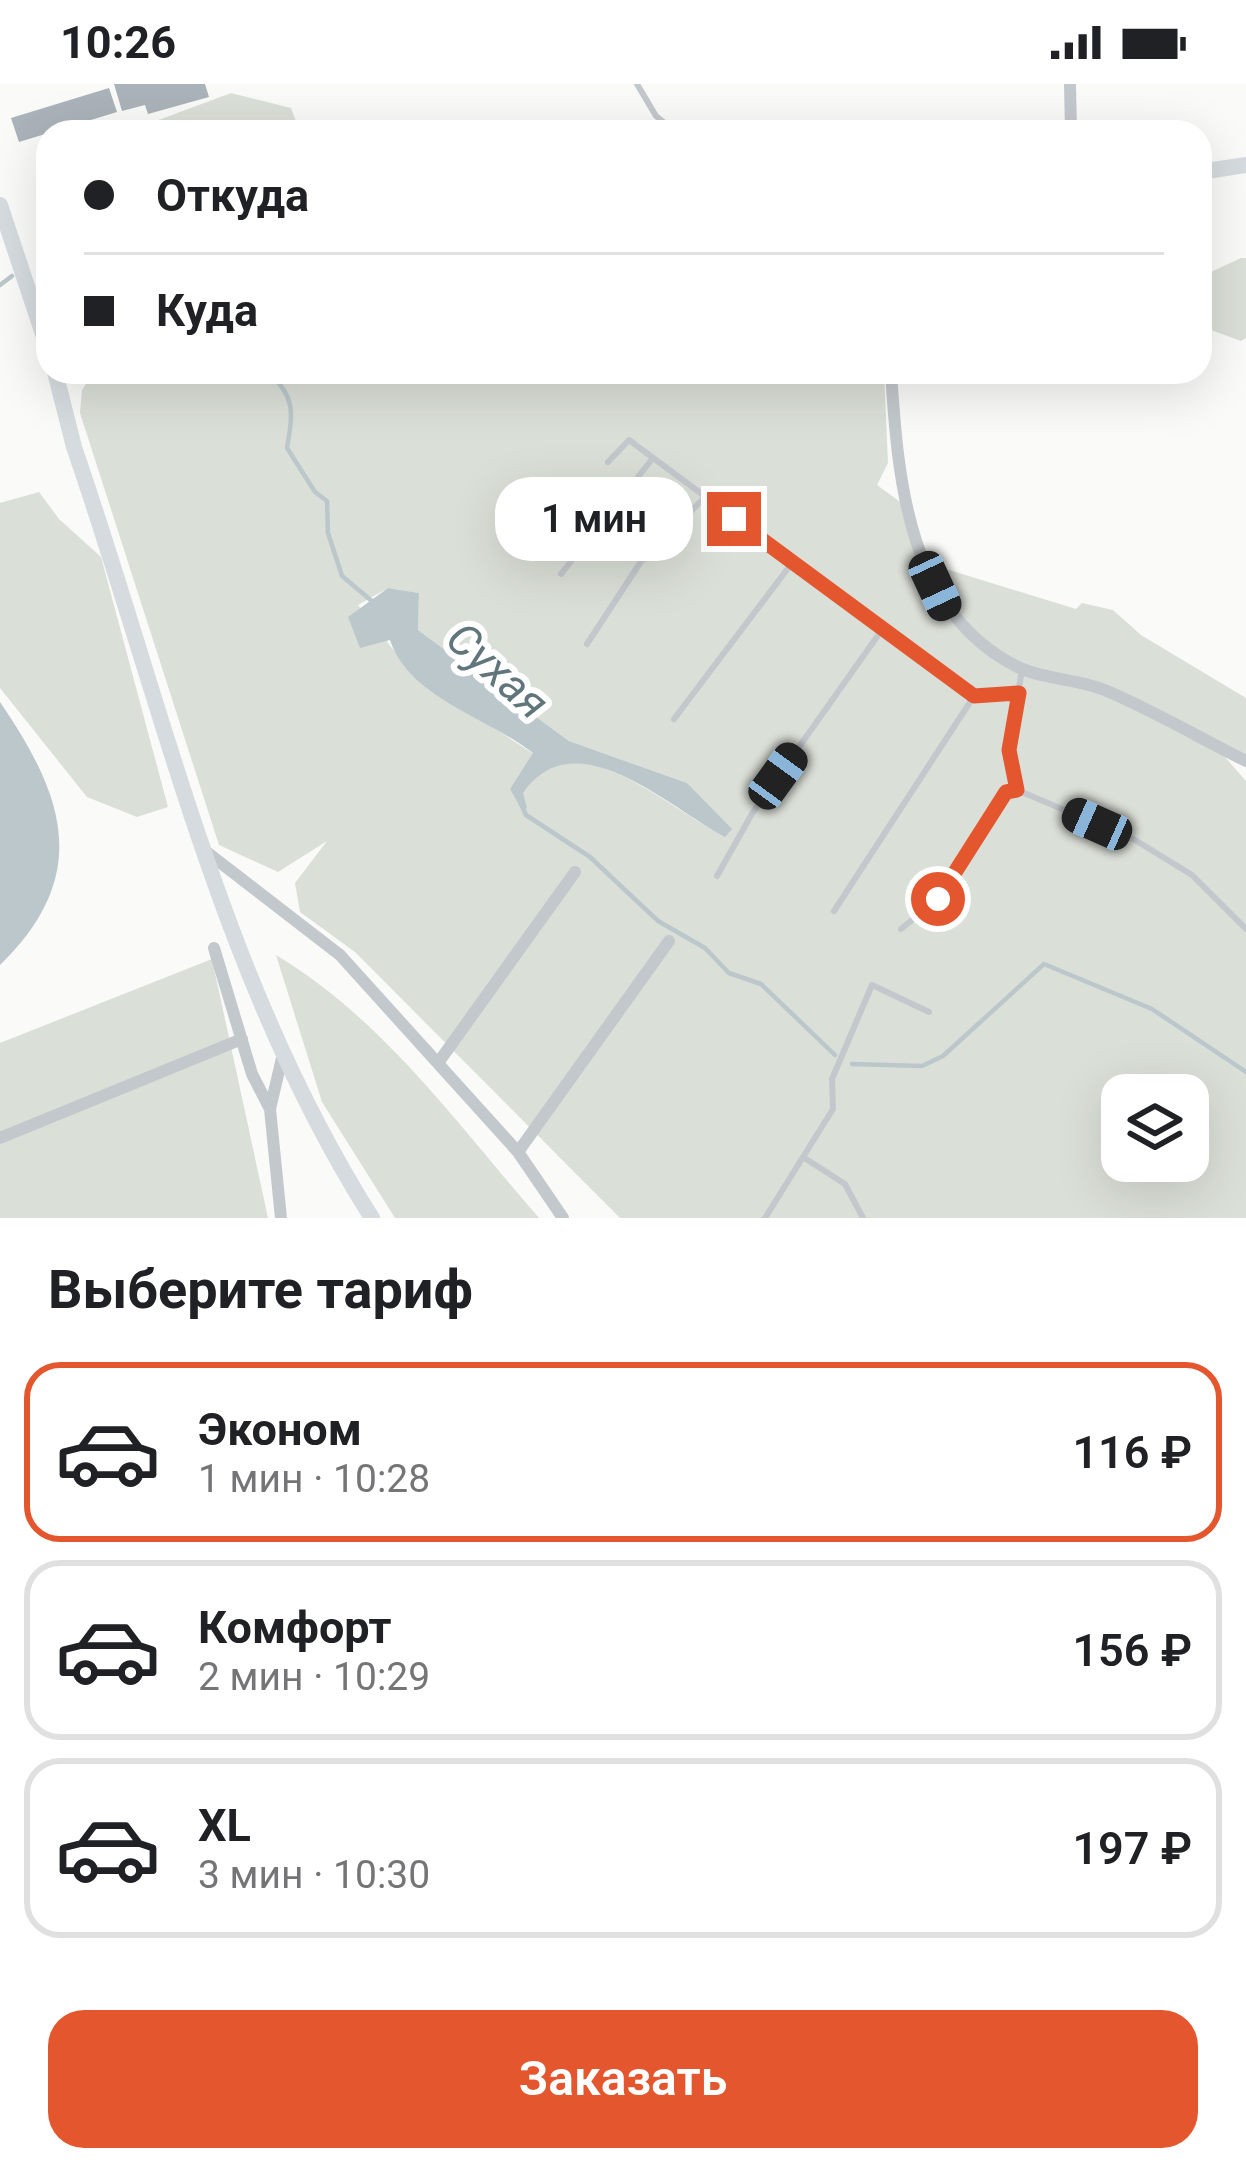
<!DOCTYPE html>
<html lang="ru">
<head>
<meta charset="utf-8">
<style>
	:root { --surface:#fff; --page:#f2f2f2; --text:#202124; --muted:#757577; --line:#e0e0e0; --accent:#e4572e }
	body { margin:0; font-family:Roboto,sans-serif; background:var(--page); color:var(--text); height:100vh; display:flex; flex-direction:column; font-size:45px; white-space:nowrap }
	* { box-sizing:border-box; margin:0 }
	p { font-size:39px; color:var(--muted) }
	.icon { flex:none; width:66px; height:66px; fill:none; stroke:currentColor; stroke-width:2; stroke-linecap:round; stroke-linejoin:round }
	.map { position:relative; height:1134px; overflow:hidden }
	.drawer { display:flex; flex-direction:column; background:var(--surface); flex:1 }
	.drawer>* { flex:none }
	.hud { position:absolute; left:36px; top:36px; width:1176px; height:264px; border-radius:36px; box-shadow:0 12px 48px #0002; display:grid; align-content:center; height:264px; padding:0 48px; background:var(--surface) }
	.fabs { position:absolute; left:1101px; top:990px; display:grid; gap:24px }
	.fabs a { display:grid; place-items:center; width:108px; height:108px; border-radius:24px; background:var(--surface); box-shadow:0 12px 48px #0002; font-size:60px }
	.end { position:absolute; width:54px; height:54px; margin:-27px; border:15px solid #e4572e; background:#fff; box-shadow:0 0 0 6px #fff }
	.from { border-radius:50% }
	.bubble { position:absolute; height:84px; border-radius:36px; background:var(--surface); box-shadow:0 12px 48px #0002; font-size:39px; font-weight:600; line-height:84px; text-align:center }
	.car { position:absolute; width:36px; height:72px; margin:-36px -18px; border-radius:15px; box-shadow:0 0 9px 3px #0007; background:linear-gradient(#222 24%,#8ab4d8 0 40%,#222 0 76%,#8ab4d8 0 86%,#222 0) }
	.hud b { display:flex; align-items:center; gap:42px; height:114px; font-size:45px }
	.hud b+b { border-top:3px solid var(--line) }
	.hud i { width:30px; height:30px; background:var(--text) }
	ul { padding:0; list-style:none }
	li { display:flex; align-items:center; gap:36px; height:180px; margin:0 24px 18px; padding:0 24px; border:6px solid var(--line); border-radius:36px }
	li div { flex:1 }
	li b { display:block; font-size:45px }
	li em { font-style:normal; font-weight:600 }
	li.selected { border-color:var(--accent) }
	li>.icon { width:108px; height:108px; stroke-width:1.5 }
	h2 { padding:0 48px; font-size:54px; line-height:144px }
	.cta { display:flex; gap:24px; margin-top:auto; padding:24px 48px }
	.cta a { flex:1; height:138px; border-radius:36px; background:var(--accent); color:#fff; font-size:48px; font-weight:600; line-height:138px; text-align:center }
	.status { display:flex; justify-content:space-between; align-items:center; height:84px; padding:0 60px; background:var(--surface); direction:ltr }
	.status svg { height:33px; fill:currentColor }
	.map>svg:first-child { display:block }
</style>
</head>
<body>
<div class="status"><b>10:26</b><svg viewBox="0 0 49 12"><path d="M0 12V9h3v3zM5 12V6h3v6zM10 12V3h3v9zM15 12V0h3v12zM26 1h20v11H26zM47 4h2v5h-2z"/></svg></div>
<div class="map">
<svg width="1246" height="1134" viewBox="0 0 1246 1134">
	<rect width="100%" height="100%" fill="#fafaf8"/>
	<!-- green -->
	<path fill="#dadfd7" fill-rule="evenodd" d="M231 9 291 24 300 48H162L156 37Z
		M1241 174H1246V254L1241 257 1200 242V193Z
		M94 288H884L888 379 877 401 903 420 917 476 1076 525 1082 519 1113 526 1141 551 1246 614V674L1211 657 1246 697V1134H620L355 868 300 828 295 799 327 757 278 788 219 761 80 329 82 306ZM388 504 419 509 418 546 569 657 687 699 725 752C665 725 577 632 522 709L510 705 534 670 415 593 358 521ZM1122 1011H1188V1077H1122Z
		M39 408 59 435 101 473 168 723 137 733 87 713 0 604V419Z
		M276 871C383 935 458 1041 539 1134H395L322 1018Z
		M212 875 268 1134H0V959Z"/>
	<!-- water -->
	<path fill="#bbc7cb" d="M388 504 419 509 418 546 569 657 687 699 732 745 725 753C667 722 575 634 523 709L527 724 522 726 510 705 533 669C489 634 409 614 390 556L360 564 348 533Z
		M0 618C65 713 92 791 0 881Z"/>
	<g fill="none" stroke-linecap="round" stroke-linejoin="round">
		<!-- stream -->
		<path stroke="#bbc7cb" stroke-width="4.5" d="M39 182 48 175
			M0 201 12 192
			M268 288C296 313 293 329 287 364L315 408 327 417 328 449 342 492 373 518
			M521 720 526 731 590 773 658 837 705 864 729 889 761 900 835 971
			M852 980 922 982 943 972 1044 880 1152 925 1246 988"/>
	</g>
	<!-- building -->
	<path fill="#aab3b9" d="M114 0H205L209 13 148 30 145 21 122 27Z
		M109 4 117 28 19 58 11 34Z"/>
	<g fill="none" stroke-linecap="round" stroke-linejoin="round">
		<!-- lane -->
		<path stroke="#c3c8cc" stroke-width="6" d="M637 0 656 32 676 48
			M608 378 629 356 974 612
			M561 490 653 374
			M587 560 640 479 705 413
			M1022 585 1009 666 1017 706 1135 756 1192 791 1246 845
			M674 635 792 479
			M717 792 753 728 881 547
			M834 827 974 612 1019 609
			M901 845 938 815 1006 708 1017 706
			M806 1075 845 1100 863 1134
			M765 1134 833 1025 832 995 872 901 929 928"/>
		<!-- street -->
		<path stroke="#c3c8cc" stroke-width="12" d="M1070 0 1071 48
			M891 288C898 397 908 529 1018 583 1045 596 1079 595 1107 607 1154 627 1200 654 1246 677
			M204 766 340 871 518 1068 563 1134
			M214 864 252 990 270 1025
			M438 979 575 788
			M0 1054 242 955
			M518 1068 669 857
			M281 1134 270 1025 282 974"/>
		<!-- secondary -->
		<path stroke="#d6dbdf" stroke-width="16" d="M1200 88 1246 81
			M0 121 48 265
			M55 288 74 363C164 624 222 898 372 1134"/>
	</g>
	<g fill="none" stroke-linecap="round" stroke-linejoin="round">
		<!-- route -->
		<path stroke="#e4572e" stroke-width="15" d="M734 435 974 612 1019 609 1009 666 1017 706 1006 708 938 815"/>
	</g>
	<g text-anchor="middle" stroke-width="12" stroke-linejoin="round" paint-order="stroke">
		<!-- water labels -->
		<g font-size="45" font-style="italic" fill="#60757c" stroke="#fff">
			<text transform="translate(498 586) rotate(42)" y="16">Сухая</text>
		</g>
	</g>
</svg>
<div class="fabs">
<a><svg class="icon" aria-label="layers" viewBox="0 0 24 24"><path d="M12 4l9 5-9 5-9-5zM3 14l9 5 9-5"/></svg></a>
</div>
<i class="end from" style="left:938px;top:815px"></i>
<i class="end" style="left:734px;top:435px"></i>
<div class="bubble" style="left:495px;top:393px;width:198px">1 мин</div>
<i class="car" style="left:935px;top:502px;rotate:155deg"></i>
<i class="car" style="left:778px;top:692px;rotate:36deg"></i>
<i class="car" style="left:1097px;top:740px;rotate:294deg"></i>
<div class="hud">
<b><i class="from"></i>Откуда</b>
<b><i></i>Куда</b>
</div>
</div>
<section class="drawer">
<h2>Выберите тариф</h2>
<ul>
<li class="selected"><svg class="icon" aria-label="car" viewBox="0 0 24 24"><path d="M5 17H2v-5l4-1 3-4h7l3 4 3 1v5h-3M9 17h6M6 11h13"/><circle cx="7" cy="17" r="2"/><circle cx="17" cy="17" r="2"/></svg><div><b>Эконом</b><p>1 мин · 10:28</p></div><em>116 ₽</em></li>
<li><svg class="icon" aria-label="car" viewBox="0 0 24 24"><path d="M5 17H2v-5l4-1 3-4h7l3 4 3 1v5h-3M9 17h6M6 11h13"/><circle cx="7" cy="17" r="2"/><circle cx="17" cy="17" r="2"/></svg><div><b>Комфорт</b><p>2 мин · 10:29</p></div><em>156 ₽</em></li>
<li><svg class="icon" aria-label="car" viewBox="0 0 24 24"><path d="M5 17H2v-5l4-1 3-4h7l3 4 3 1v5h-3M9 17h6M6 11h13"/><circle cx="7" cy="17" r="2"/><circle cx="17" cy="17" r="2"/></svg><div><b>XL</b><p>3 мин · 10:30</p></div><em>197 ₽</em></li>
</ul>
<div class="cta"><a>Заказать</a></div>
</section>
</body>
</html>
